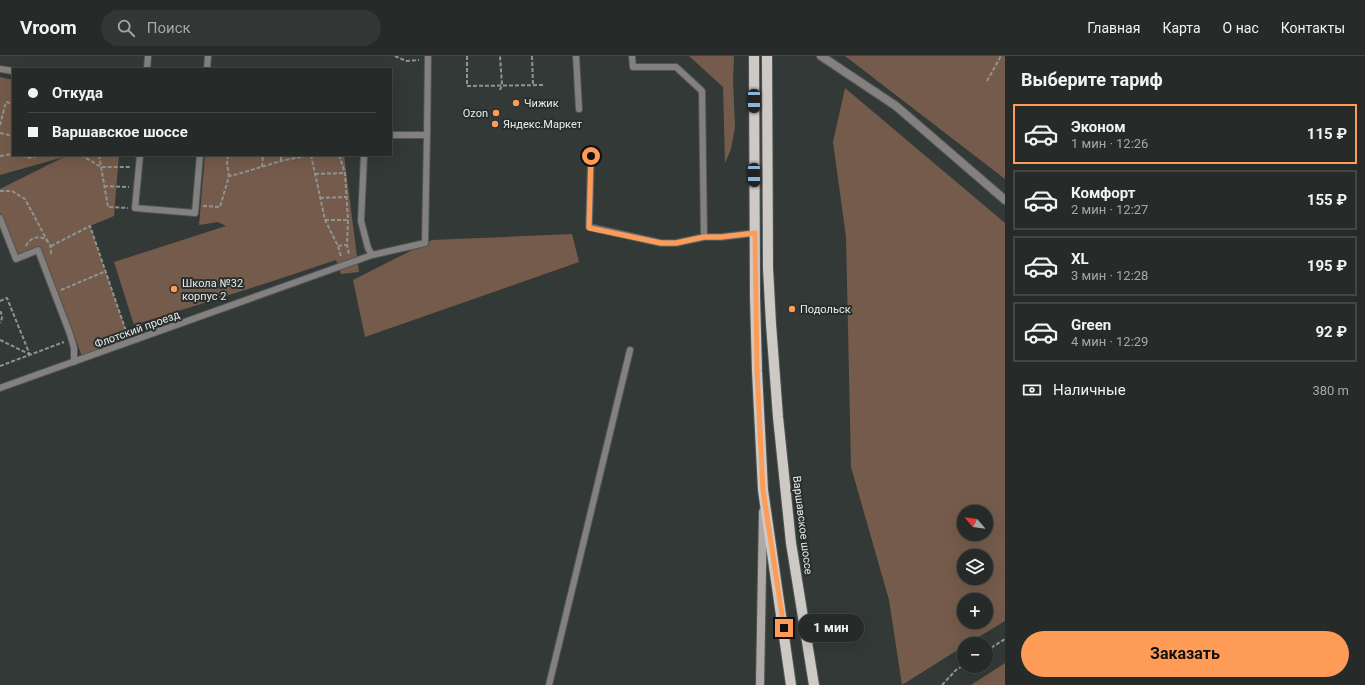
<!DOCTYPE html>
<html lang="ru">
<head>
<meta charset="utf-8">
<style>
	:root { --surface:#262b29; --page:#323735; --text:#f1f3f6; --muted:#a4a7a8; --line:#424746; --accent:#fe9c57 }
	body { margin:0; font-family:Roboto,sans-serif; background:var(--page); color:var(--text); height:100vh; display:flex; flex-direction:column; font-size:15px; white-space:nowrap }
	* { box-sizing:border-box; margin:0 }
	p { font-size:13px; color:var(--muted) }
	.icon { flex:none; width:22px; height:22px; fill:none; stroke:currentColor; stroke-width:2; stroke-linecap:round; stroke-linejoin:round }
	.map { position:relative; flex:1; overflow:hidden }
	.sheet { display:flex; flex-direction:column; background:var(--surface); width:360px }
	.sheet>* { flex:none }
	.top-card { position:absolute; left:12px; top:12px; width:380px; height:88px; border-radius:0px; box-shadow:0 4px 16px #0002,0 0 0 1px var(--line); display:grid; align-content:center; height:88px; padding:0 16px; background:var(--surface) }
	.needle { width:26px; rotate:298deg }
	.controls { position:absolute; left:957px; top:449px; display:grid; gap:8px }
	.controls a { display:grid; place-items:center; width:36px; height:36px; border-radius:50%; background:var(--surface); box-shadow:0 4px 16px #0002,0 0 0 1px var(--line); font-size:20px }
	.end { position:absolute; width:18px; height:18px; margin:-9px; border:5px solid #fe9c57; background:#111; box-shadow:0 0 0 2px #111 }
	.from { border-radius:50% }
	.bubble { position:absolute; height:28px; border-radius:14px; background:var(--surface); box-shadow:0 4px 16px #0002,0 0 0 1px var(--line); font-size:13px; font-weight:700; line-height:28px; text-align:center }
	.car { position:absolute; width:12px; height:24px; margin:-12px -6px; border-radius:5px; box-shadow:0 0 3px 1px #0007; background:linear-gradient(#222 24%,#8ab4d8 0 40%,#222 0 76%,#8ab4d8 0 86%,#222 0) }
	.top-card b { display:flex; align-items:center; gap:14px; height:38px; font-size:15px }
	.top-card b+b { border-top:1px solid var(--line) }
	.top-card i { width:10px; height:10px; background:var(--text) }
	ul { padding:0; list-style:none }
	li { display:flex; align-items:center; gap:12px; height:60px; margin:0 8px 6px; padding:0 8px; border:2px solid var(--line); border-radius:0px }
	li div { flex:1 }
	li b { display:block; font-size:15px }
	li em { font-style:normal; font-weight:700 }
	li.on { border-color:var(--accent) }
	li>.icon { width:36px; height:36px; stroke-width:1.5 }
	h2 { padding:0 16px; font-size:18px; line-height:48px }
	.pay { display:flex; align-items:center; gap:10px; height:44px; padding:0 16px; font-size:15px }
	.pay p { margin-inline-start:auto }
	.cta { display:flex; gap:8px; margin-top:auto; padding:8px 16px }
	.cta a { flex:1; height:46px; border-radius:24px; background:var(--accent); color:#111; font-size:16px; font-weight:700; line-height:46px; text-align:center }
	header { display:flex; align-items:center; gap:24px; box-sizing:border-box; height:56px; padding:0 20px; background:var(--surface); border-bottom:1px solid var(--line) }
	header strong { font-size:19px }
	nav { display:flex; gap:22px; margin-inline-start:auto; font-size:14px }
	.search { width:280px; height:36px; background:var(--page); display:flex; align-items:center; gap:10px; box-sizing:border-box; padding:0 14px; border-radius:22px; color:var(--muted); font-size:15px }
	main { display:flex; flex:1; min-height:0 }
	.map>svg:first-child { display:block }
</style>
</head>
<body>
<header>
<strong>Vroom</strong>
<div class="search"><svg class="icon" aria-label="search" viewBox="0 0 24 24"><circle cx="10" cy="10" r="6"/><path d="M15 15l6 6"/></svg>Поиск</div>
<nav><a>Главная</a><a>Карта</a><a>О нас</a><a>Контакты</a></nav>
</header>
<main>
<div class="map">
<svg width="1005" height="629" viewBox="0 0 1005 629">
	<rect width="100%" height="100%" fill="#323937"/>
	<!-- green -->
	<path fill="#755b4b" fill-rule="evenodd" d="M689 0H734L733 24 735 71 731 93 725 107 723 31Z
		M845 0H1005V123Z
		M0 21 13 24V99H119L114 160 90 170 130 286 83 303 58 236 39 191 17 200 0 157V133L64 101 0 119Z
		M845 32 1005 167V565L967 588H964V590L902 629 889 544 851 411 846 181 833 86ZM964 456H986V478H964ZM964 500H986V522H964ZM964 544H986V566H964Z
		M205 99H344L359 216 341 218 336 204 267 227 134 269 114 206 226 170 218 166 199 169Z
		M572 178 579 206 365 281 353 224 432 184Z
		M1005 607V629H971Z"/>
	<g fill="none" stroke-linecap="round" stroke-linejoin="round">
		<defs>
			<path id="service" d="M576 0 579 53
				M632 0 633 11H676L702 35 704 181H721L755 177
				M0 13 13 15
				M147 13 148 0
				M207 13 208 0
				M391 79H427
				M427 82 428 0
				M140 99 135 152 195 157 200 99
				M364 99 361 165 368 192 372 199
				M591 100 589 171 661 187H676L704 181
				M0 162 16 203 38 194 70 278 74 292V306
				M0 332 372 199 425 187 427 79V82
				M549 629 630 294"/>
			<path id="minor" d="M821 0 896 50 1005 144"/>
			<path id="secondary" d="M760 629 763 456"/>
			<path id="primary" d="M754 0 755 240 757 315 763 434 791 629
				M767 0 768 212 771 268 778 361 791 487 814 629"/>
		</defs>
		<!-- service casing -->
		<use href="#service" stroke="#4f5654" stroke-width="8"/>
		<!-- minor casing -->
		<use href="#minor" stroke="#4f5654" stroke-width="10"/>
		<!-- secondary casing -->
		<use href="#secondary" stroke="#4f5654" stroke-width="10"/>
		<!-- primary casing -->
		<use href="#primary" stroke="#4f5654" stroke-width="12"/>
		<!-- path -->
		<path stroke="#8e9492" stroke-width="2" stroke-dasharray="4 2" stroke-linecap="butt" d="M395 0 406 5 419 4
			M467 0V30L544 29
			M532 0 533 29
			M987 25 1001 0
			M500 34 502 29 500 0
			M0 69 6 46 13 48
			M0 77 13 80
			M22 99C28 103 32 102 39 99
			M81 99 101 111H131
			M99 99 108 151 128 152
			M228 99 227 107 229 120
			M311 99 325 164 338 190 341 201
			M339 99 345 117 348 164 347 189 349 198
			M0 100 13 98
			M281 105V99
			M262 111 263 99
			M315 118 345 117
			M104 130 129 131
			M0 135H12L25 143 48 186
			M320 142 346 141
			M203 150 220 151 229 120 238 118 281 105 310 99
			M325 164H348
			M26 190C34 173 56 183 50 200
			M51 190 90 170 127 278
			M338 190 347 189
			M61 234 106 215
			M0 245 7 242 30 299
			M0 257 1 256 2 262 0 267
			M0 284 29 298
			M0 310 64 286
			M986 595 1005 583
			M942 629 956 614 964 609"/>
		<!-- service -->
		<use href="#service" stroke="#83807f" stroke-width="6"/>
		<!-- minor -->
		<use href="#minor" stroke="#83807f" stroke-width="8"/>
		<!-- secondary -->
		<use href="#secondary" stroke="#aea9a7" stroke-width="8"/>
		<!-- primary -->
		<use href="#primary" stroke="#cfc9c5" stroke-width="10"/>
	</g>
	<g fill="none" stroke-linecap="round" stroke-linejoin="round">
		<!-- route -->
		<path stroke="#fe9c57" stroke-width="5" d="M591 100 589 172 661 187H676L704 181H721L755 177 757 315 763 434 784 572"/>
	</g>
	<!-- markers -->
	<g fill="#fe9c57" stroke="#282f2d" stroke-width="1.5">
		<circle cx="516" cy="47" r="4"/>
		<circle cx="496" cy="57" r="4"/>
		<circle cx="495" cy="68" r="4"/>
		<circle cx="174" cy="233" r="4"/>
		<circle cx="792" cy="253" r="4"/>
	</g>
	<g text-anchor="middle" stroke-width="4" stroke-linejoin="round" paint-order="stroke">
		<!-- poi labels -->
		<g font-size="11" fill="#e7ecea" stroke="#282f2d" text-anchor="start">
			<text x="524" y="51">Чижик</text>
			<text x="488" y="61" text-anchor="end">Ozon</text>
			<text x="503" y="72">Яндекс.Маркет</text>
			<text x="182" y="231">Школа №32<tspan x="182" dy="13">корпус 2</tspan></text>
			<text x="800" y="257">Подольск</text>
		</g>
		<!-- street labels -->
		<g font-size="11" fill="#e7ecea" stroke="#282f2d">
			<text transform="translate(137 273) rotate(-20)" y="4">Флотский проезд</text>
			<text transform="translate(803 469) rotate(83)" y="4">Варшавское шоссе</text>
		</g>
	</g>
</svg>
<div class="controls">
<a><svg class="needle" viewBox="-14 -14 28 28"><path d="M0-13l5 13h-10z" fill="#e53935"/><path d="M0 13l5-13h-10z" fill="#a4a7a8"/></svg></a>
<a><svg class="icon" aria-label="layers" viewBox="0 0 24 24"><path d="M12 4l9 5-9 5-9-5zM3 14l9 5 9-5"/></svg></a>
<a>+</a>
<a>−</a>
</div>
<i class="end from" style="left:591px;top:100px"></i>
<i class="end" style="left:784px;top:572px"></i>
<div class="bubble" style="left:798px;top:558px;width:66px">1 мин</div>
<i class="car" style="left:754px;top:45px;rotate:180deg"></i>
<i class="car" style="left:754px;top:119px;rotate:179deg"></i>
<div class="top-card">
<b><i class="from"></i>Откуда</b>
<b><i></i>Варшавское шоссе</b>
</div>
</div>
<section class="sheet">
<h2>Выберите тариф</h2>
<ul>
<li class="on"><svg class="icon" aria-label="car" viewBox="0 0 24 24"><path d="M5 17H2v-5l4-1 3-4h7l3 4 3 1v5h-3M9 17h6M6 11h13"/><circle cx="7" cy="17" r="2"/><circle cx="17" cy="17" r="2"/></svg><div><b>Эконом</b><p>1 мин · 12:26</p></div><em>115 ₽</em></li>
<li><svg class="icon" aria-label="car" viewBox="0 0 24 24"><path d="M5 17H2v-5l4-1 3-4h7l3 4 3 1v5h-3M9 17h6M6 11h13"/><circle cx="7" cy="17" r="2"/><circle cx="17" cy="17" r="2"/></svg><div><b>Комфорт</b><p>2 мин · 12:27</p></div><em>155 ₽</em></li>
<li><svg class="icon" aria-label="car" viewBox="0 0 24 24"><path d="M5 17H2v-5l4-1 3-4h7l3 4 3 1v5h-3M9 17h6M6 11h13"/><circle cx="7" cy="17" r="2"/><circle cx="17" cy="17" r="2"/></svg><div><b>XL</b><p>3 мин · 12:28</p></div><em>195 ₽</em></li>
<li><svg class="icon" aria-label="car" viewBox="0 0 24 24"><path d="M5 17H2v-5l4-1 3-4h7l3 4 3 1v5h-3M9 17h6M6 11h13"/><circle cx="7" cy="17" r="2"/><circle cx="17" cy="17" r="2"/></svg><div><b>Green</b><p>4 мин · 12:29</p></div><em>92 ₽</em></li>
</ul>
<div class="pay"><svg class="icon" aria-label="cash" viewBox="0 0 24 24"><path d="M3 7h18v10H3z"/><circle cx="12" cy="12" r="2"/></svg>Наличные<p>380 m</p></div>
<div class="cta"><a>Заказать</a></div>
</section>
</main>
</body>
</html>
